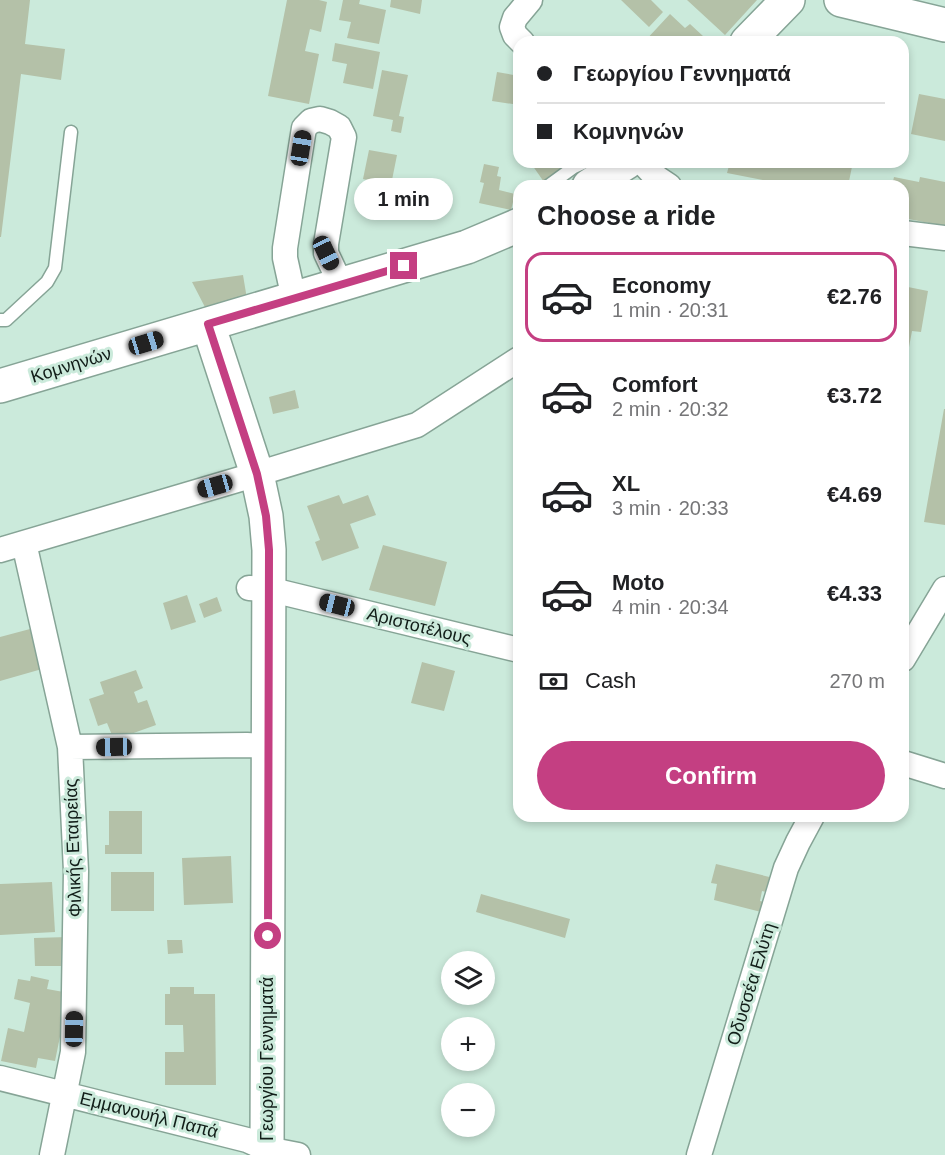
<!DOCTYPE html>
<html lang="en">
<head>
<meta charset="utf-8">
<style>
	:root { --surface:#fff; --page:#f2f2f2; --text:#202124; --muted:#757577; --line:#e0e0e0; --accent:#c43f82 }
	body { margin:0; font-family:Helvetica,sans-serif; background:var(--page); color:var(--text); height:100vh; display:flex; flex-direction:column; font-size:22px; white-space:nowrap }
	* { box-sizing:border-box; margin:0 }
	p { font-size:20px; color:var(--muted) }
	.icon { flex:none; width:33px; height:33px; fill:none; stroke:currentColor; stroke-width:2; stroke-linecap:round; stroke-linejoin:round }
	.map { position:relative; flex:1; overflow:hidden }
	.drawer { position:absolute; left:513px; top:180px; width:396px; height:642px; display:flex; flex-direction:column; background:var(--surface); border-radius:18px; box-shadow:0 3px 9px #0003 }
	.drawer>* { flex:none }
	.hud { position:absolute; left:513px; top:36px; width:396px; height:132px; border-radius:18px; box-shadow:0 3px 9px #0003; display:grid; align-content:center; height:132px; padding:0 24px; background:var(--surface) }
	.controls { position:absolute; left:441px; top:951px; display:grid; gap:12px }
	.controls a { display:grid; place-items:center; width:54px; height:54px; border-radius:50%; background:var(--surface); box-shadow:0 3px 9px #0003; font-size:30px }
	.end { position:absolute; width:27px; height:27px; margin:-14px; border:8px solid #c43f82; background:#fff; box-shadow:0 0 0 3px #fff }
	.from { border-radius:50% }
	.bubble { position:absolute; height:42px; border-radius:21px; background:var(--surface); box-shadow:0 3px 9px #0003; font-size:20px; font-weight:700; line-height:42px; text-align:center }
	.car { position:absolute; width:18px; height:36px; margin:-18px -9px; border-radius:8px; box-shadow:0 0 4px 2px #0007; background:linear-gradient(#222 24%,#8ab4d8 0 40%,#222 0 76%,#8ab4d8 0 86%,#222 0) }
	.hud b { display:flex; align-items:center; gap:21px; height:57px; font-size:22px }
	.hud b+b { border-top:2px solid var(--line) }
	.hud i { width:15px; height:15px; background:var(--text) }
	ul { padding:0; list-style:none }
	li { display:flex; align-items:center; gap:18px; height:90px; margin:0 12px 9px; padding:0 12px; border:3px solid transparent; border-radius:18px }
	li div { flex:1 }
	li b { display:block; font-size:22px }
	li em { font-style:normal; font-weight:700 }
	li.selected { border-color:var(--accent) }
	li>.icon { width:54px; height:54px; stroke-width:1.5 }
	h2 { padding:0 24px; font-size:27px; line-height:72px }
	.pay { display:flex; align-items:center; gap:15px; height:66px; padding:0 24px; font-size:22px }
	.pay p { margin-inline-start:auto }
	.primary-button { display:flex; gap:12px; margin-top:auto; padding:12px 24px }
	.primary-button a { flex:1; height:69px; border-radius:36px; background:var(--accent); color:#fff; font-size:24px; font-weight:700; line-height:69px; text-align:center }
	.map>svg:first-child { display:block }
</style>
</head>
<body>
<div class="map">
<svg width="945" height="1155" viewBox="0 0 945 1155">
	<rect width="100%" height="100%" fill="#cbeadb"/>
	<!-- building -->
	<path fill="#b4c1a8" d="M0 0H30L25 44 65 49 61 80 21 74 1 237H0Z
		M287 0H319L327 2 321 32 310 29 305 51 319 54 309 104 268 96Z
		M343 0H360L359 4 386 10 379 44 347 38 351 22 339 20Z
		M391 0H422L420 14 390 7Z
		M621 0H651L663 12 649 27Z
		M687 0H757L725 35Z
		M670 14 685 28 690 24 703 36 698 42H644Z
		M335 43 380 52 373 89 343 83 347 64 332 61Z
		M382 70 408 75 399 116 404 117 401 133 391 131 393 120 373 116Z
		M497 72 519 76V105L492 101Z
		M919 94 945 99V141L911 134Z
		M369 150 397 155 391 185 363 179Z
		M530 162H572L544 182Z
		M730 162H853L848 186H793L727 173Z
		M484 164 499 167 497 176 501 177 499 190 515 194 511 210 479 203 484 183 480 182Z
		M894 177 919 182 920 177 945 182V226L903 218V186H892Z
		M243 275 248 305 207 311 192 282Z
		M903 286 928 291 921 332 912 331 907 358 903 357Z
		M295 390 299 408 273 414 269 397Z
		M944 409H945V525L924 522Z
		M339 495 343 504 368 495 376 515 350 524 359 548 322 561 315 542 320 540 307 506Z
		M383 545 447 562 435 606 369 590Z
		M187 595 196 622 171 630 163 603Z
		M217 597 222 611 204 618 199 604Z
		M30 629 42 669 0 681V637Z
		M422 662 455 671 444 711 411 703Z
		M136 670 143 688 134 692 138 703 147 700 156 725 114 740 107 723 98 726 89 699 104 694 100 682Z
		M109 811H142V854H105V845H109Z
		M231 856 233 903 184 905 182 858Z
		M716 864 778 879 774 894 762 891 760 901 772 904 769 914 714 900 717 884 711 883Z
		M111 872H154V911H111Z
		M52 882 55 932 0 935V884Z
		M481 894 570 919 565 938 476 912Z
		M68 937V966H35L34 938Z
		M167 940H182L183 953 168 954Z
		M31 976 49 980 47 989 69 993 55 1061 38 1058 36 1068 1 1061 8 1028 24 1032 30 1003 14 999 18 979 30 981Z
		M170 987H194V994H215L216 1085H165V1052H184L183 1025H165V994H170Z"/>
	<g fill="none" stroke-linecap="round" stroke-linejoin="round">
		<defs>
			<path id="lane" d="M548 186 574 167 585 162
				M0 320H6L47 282 55 268 71 132"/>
			<path id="street" d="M522 42 515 35 512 27 515 18 530 0
				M642 162 657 178 669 186
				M903 233 945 238
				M294 299 285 258V248L304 128 311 121 320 119 330 122 339 127 344 137 326 244V253L341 285
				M24 543 70 747 76 871 73 1052 52 1155
				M0 550 237 480 417 425 519 359
				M249 588 268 589 519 650
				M903 659 945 589
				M70 747 247 745 268 746
				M903 763 945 776
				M0 1078 247 1140 267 1149 298 1155
				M699 1155 786 868 798 842 812 816"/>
			<path id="secondary" d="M841 0 945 25
				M747 42 788 0
				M589 186 627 162
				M208 324 257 474 266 516 269 550 267 1155
				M0 386 467 247 519 225"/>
		</defs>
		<!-- lane casing -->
		<use href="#lane" stroke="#86a496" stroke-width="15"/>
		<!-- street casing -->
		<use href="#street" stroke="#86a496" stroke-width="27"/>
		<!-- secondary casing -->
		<use href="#secondary" stroke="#86a496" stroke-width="36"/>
		<!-- lane -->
		<use href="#lane" stroke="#fff" stroke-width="12"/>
		<!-- street -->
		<use href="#street" stroke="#fff" stroke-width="24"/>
		<!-- secondary -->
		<use href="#secondary" stroke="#fff" stroke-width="33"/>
	</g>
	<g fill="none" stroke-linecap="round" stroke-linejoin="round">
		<!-- route -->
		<path stroke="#c43f82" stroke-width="8" d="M268 936 269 550 266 516 257 474 208 324 404 266"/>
	</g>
	<g text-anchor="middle" stroke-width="6" stroke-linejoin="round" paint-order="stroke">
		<!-- street labels -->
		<g font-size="18" fill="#111d18" stroke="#cbeadb">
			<text transform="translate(71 365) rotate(-17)" y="6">Κομνηνών</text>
			<text transform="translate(419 626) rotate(14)" y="6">Αριστοτέλους</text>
			<text transform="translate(73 848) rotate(-92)" y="6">Φιλικής Εταιρείας</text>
			<text transform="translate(751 984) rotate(-73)" y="6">Οδυσσέα Ελύτη</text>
			<text transform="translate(267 1059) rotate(-90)" y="6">Γεωργίου Γεννηματά</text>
			<text transform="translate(149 1115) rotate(14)" y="6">Εμμανουήλ Παπά</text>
		</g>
	</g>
</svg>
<div class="controls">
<a><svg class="icon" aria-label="layers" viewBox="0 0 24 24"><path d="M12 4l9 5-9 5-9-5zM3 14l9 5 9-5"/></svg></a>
<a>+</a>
<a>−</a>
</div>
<i class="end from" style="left:268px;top:936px"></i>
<i class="end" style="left:404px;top:266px"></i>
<div class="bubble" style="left:354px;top:178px;width:99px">1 min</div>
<i class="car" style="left:301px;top:148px;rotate:9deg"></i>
<i class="car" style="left:326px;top:253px;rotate:155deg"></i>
<i class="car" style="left:146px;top:343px;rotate:73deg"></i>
<i class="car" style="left:215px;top:486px;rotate:254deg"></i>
<i class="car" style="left:337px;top:605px;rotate:284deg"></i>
<i class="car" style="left:114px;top:747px;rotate:269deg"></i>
<i class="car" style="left:74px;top:1029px;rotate:1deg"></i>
<div class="hud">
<b><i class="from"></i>Γεωργίου Γεννηματά</b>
<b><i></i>Κομνηνών</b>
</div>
<section class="drawer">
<h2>Choose a ride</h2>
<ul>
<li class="selected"><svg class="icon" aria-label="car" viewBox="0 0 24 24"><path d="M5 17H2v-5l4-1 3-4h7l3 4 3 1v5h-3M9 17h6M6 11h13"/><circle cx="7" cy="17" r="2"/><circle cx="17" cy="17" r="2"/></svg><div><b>Economy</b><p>1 min · 20:31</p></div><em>€2.76</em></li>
<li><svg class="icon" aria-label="car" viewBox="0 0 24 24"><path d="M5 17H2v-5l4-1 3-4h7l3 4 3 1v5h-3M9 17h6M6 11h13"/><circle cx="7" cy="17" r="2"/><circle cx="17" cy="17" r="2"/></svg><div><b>Comfort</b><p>2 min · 20:32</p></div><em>€3.72</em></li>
<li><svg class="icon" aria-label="car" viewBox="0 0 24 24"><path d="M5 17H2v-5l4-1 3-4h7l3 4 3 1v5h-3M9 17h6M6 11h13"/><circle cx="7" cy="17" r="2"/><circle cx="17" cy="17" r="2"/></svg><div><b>XL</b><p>3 min · 20:33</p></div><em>€4.69</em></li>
<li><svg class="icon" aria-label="car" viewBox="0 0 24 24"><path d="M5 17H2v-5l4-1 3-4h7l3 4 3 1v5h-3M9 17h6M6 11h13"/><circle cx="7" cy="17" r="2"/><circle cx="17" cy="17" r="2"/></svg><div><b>Moto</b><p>4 min · 20:34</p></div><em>€4.33</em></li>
</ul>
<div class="pay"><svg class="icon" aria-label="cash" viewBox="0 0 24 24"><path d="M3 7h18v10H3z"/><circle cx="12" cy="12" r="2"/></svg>Cash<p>270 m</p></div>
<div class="primary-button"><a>Confirm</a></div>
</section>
</div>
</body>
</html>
